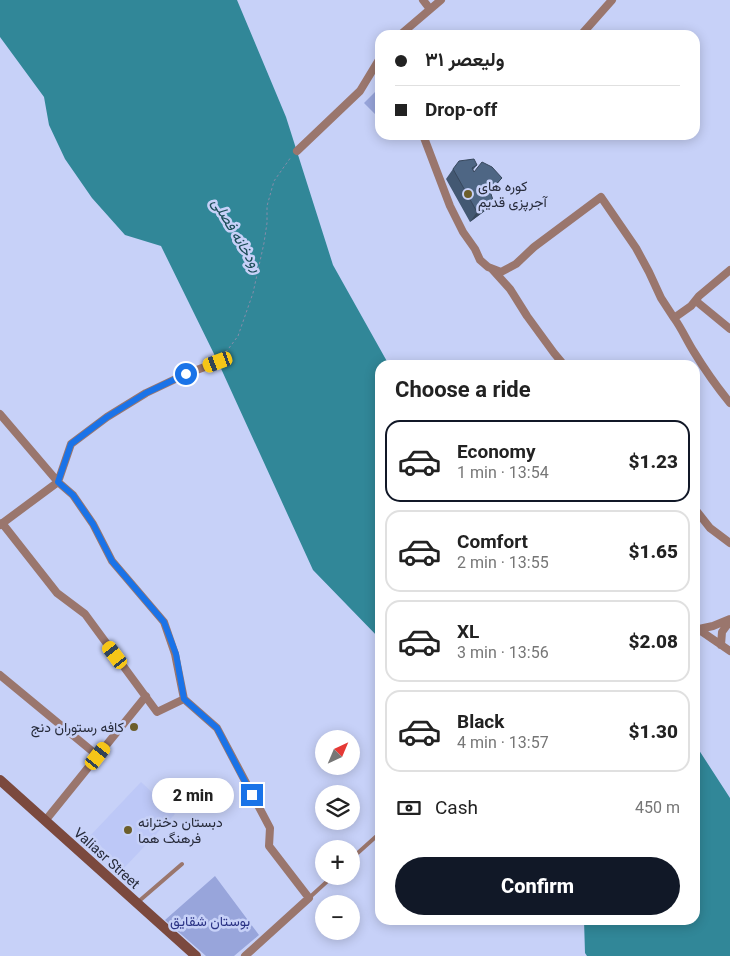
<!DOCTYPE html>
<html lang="en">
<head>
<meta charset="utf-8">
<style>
	:root { --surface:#fff; --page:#f6f6f6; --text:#222; --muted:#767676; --line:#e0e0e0; --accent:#111827 }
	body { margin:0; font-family:Roboto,Vazirmatn,sans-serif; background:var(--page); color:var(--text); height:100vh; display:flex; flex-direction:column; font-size:19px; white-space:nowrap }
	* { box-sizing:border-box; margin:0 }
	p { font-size:16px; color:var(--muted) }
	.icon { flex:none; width:28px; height:28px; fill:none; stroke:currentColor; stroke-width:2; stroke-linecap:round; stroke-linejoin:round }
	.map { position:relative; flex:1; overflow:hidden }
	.drawer { position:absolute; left:375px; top:360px; width:325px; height:565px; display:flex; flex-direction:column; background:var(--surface); border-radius:15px; box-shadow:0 2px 12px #0003 }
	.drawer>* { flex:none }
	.guide { position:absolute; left:375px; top:30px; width:325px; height:110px; border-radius:15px; box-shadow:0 2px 12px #0003; display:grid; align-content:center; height:110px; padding:0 20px; background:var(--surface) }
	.needle { width:32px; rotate:44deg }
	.fabs { position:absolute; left:315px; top:730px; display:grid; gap:10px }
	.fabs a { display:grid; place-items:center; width:45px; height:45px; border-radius:50%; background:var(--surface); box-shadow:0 2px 12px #0003; font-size:25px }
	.end { position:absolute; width:22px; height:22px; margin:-11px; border:6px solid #1a73e8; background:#fff; box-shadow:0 0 0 2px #fff }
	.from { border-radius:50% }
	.bubble { position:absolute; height:35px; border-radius:18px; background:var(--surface); box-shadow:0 2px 12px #0003; font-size:16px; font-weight:800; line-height:35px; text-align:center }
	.car { position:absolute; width:15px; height:30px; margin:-15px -8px; border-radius:6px; box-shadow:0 0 4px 1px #0007; background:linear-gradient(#f5c518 24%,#345 0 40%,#f5c518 0 76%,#345 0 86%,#f5c518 0) }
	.guide b { display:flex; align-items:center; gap:18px; height:48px; font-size:19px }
	.guide b+b { border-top:1px solid var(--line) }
	.guide i { width:12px; height:12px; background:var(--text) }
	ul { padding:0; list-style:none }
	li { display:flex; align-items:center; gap:15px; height:82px; margin:0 10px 8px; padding:0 10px; border:2px solid var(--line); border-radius:15px }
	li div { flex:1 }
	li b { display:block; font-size:19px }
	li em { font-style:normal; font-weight:800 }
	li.active { border-color:var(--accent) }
	li>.icon { width:45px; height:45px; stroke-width:1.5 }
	h2 { padding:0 20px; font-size:22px; line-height:60px }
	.pay { display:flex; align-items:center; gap:12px; height:55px; padding:0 20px; font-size:19px }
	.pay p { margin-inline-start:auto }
	.primary-button { display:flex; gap:10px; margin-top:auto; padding:10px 20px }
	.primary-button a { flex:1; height:58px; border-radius:30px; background:var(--accent); color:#fff; font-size:20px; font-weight:800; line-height:58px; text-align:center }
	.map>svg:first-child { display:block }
</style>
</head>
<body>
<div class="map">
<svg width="730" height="956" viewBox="0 0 730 956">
	<rect width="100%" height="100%" fill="#c7d1f8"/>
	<!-- built -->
	<path fill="#bdc8f7" d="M141 782 175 814 124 868 90 836Z"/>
	<!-- green -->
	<path fill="#98a5db" d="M380 87V117L379 118 364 103Z
		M215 876 259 935 234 956H206L165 920Z"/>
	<!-- water -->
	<path fill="#318798" d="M0 0H237L286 117 333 265 389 365H380V639L313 570 218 362 161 246 125 235 92 198 65 159 49 125 44 97 0 37Z
		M695 744 730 798V956H587L585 953 584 920H695Z"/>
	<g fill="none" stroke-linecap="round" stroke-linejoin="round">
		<!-- path -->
		<path stroke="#868daa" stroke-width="1" stroke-dasharray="2.5 2.5" stroke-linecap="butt" d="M223 356 238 336 253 293 264 243 267 223V206L274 181 291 157"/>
		<!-- service -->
		<path stroke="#9a766d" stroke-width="4" d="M351 859 380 833
			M309 898 333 876
			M138 902 182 864"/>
		<!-- minor -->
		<path stroke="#9a766d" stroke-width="8" d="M423 0 430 9
			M400 35 441 0
			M581 35 612 0
			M423 135 450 206 463 232 475 249 480 260 488 267 501 272 516 264 534 247 601 197 636 248 649 272 661 298 674 318
			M297 151 360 91 380 58
			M492 269 510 289 527 316 554 353 564 365
			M730 270 699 296 691 306 674 318C682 329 687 341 694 352 705 370 717 387 730 403
			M696 301 730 329
			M0 414 58 482 73 495 93 524 112 561 164 622 175 654 184 699
			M695 509 710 528 730 543
			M2 523 57 593 85 614 157 712 184 699 217 728 270 828 269 846 309 898 245 956
			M0 525 58 482 71 444 107 417 146 393 186 374 218 362
			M695 627 730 651
			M699 629 713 626 730 619
			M721 645 722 632 730 621
			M0 675 98 756
			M45 821 146 696"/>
		<!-- secondary -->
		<path stroke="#7b493e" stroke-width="10" d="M0 780 196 956"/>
	</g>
	<!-- wall -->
	<path fill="#435872" d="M477 165 473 170 474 172 495 187 490 192 493 200 486 210 470 222 446 179 453 169Z"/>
	<!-- shaded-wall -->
	<path fill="#37475c" d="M502 178 495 187 487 196 494 186Z
		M493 200 486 210 470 222 477 212Z"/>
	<!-- building -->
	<path fill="#4e6684" stroke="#37475c" d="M474 159 477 165 472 168 474 172 482 162 492 167 502 178 494 186 487 182 493 200 477 212 453 169 459 161Z"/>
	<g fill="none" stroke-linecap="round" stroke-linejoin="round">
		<!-- route -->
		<path stroke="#1a73e8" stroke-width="6" d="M186 374 146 393 107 417 71 444 58 482 73 495 93 524 112 561 164 622 176 654 184 699 217 728 252 795"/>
	</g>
	<!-- markers -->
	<g fill="#6c5e2b" stroke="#c7d1f8" stroke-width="2">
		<circle cx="468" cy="194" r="5"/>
		<circle cx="134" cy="727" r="5"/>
		<circle cx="128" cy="830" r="5"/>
	</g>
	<g text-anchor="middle" stroke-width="5" stroke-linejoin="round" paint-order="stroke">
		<!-- poi labels -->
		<g font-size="14" fill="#272b3a" stroke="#c7d1f8" text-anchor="start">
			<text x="478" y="191">کوره های<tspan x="478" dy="16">آجرپزی قدیم</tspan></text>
			<text x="124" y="732" text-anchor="end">کافه رستوران دنج</text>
			<text x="138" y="827">دبستان دخترانه<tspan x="138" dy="16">فرهنگ هما</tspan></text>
		</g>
		<!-- street labels -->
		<g font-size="14" fill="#272b3a" stroke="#c7d1f8">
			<text transform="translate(107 858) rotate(42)" y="5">Valiasr Street</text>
		</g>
		<!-- park labels -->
		<g font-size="14" fill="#2b3385" stroke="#c7d1f8">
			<text x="210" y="926">بوستان شقایق</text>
		</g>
		<!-- water labels -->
		<g font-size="15" font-style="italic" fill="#1b4c56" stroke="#c7d1f8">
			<text transform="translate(237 235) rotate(59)" y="5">رودخانه فصلی</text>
		</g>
	</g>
</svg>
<div class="fabs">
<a><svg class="needle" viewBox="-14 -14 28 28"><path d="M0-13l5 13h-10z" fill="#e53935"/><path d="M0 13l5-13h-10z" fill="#767676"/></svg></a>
<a><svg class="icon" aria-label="layers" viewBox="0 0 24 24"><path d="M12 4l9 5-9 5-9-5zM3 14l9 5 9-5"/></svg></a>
<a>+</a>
<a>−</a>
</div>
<i class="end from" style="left:186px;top:374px"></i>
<i class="end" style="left:252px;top:795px"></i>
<div class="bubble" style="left:152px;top:778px;width:82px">2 min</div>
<i class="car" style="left:218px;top:362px;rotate:250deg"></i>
<i class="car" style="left:115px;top:655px;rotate:323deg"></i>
<i class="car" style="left:98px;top:756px;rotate:38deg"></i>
<div class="guide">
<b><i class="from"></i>ولیعصر ۳۱</b>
<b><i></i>Drop-off</b>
</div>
<section class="drawer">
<h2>Choose a ride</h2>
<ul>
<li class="active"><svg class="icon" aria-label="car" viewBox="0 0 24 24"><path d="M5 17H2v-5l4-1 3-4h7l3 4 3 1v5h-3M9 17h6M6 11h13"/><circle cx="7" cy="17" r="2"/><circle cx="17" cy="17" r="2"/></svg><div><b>Economy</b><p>1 min · 13:54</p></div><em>$1.23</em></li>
<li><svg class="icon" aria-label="car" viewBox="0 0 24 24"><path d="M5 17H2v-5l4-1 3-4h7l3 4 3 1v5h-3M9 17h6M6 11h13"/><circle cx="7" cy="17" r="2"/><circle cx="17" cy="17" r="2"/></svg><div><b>Comfort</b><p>2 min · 13:55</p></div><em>$1.65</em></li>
<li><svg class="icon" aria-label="car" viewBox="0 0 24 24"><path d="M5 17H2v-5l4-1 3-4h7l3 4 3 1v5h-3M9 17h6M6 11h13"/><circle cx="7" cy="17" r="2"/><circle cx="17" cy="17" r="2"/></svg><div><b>XL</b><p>3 min · 13:56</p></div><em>$2.08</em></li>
<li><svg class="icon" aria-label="car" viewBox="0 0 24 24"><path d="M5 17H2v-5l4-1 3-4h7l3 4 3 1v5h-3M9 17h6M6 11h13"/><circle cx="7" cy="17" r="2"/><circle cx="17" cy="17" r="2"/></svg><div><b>Black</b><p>4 min · 13:57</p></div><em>$1.30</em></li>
</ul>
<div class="pay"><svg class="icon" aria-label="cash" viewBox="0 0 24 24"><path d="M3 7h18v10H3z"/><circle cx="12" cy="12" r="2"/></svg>Cash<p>450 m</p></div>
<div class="primary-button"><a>Confirm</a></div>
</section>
</div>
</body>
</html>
